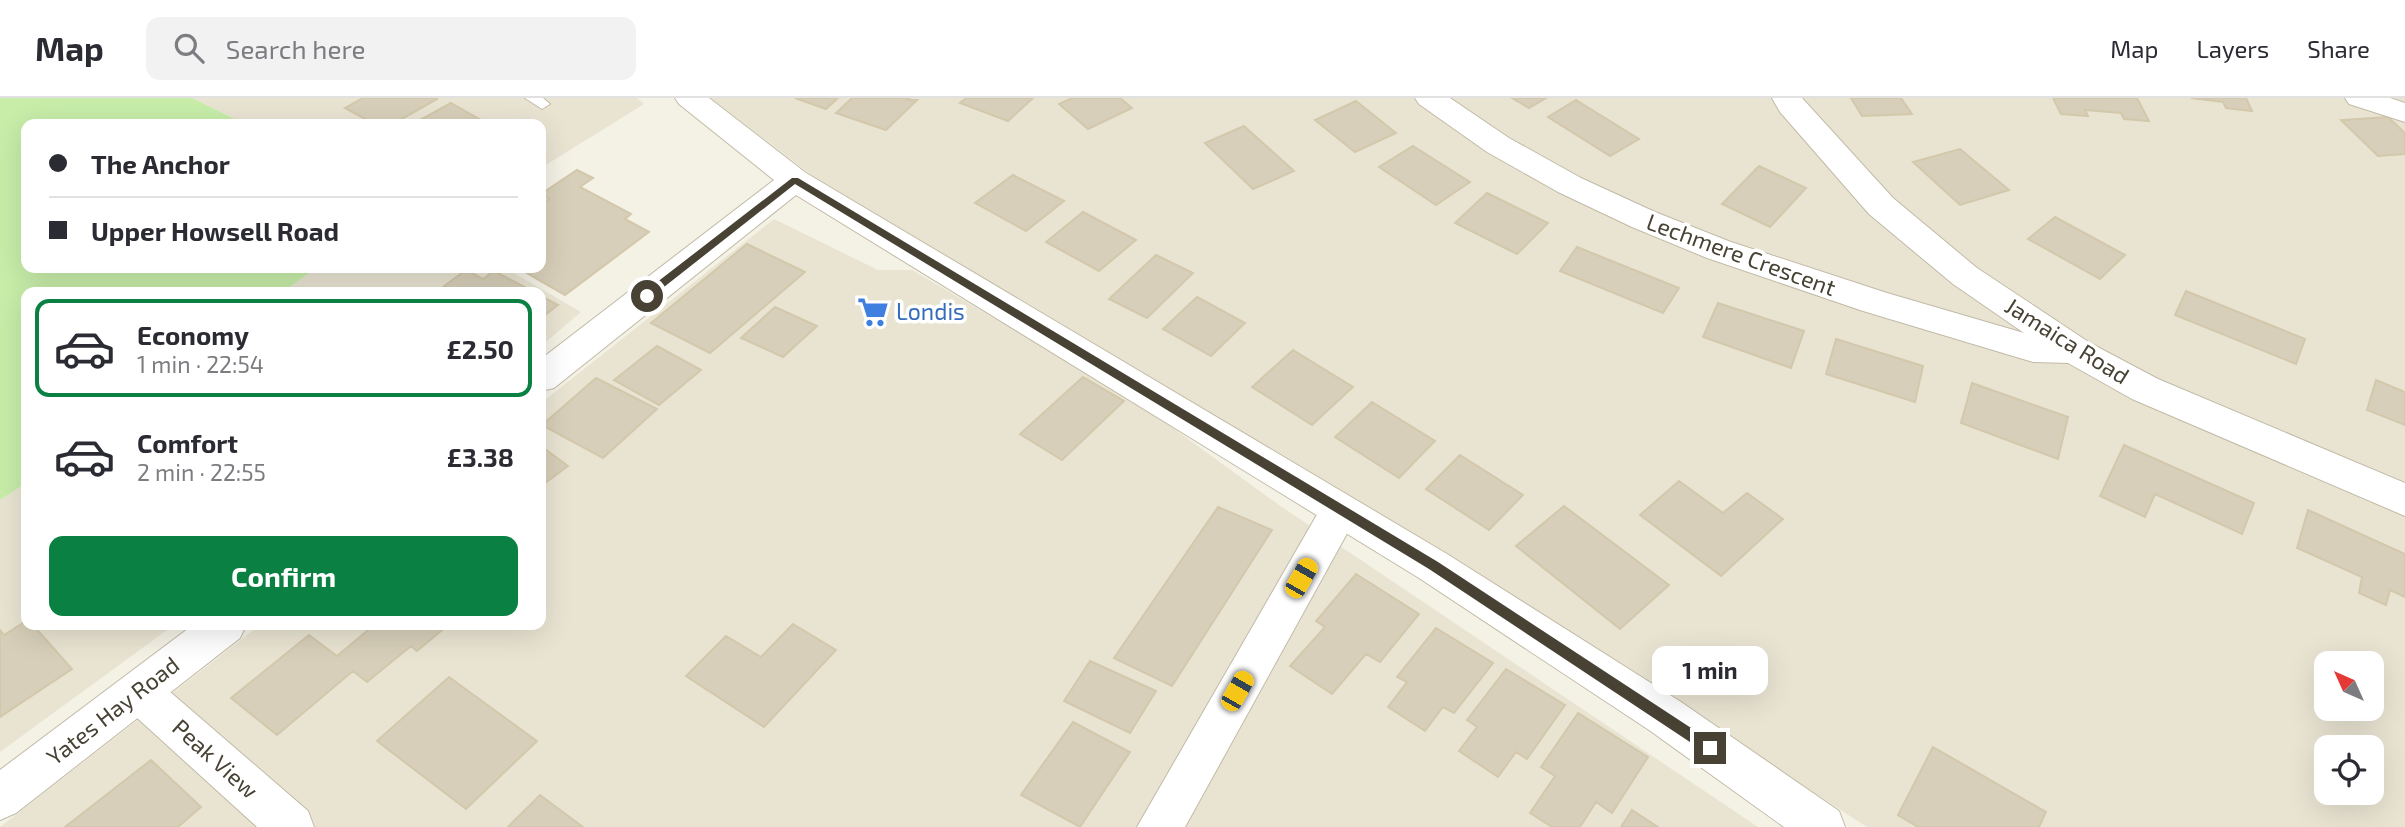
<!DOCTYPE html>
<html lang="en">
<head>
<meta charset="utf-8">
<style>
	:root { --surface:#fff; --page:#f2f2f3; --text:#2b2b33; --muted:#7c7c81; --line:#e1e1e2; --accent:#0b8043 }
	body { margin:0; font-family:"Exo 2",sans-serif; background:var(--page); color:var(--text); height:100vh; display:flex; flex-direction:column; font-size:26px; white-space:nowrap }
	* { box-sizing:border-box; margin:0 }
	p { font-size:23px; color:var(--muted) }
	.icon { flex:none; width:38px; height:38px; fill:none; stroke:currentColor; stroke-width:2; stroke-linecap:round; stroke-linejoin:round }
	.map { position:relative; flex:1; overflow:hidden }
	.panel { position:absolute; left:21px; top:189px; width:525px; height:343px; display:flex; flex-direction:column; background:var(--surface); border-radius:14px; box-shadow:0 7px 28px #0002 }
	.panel>* { flex:none }
	.top-card { position:absolute; left:21px; top:21px; width:525px; height:154px; border-radius:14px; box-shadow:0 7px 28px #0002; display:grid; align-content:center; height:154px; padding:0 28px; background:var(--surface) }
	.needle { width:46px; rotate:315deg }
	.buttons { position:absolute; left:2314px; top:553px; display:grid; gap:14px }
	.buttons a { display:grid; place-items:center; width:70px; height:70px; border-radius:14px; background:var(--surface); box-shadow:0 7px 28px #0002; font-size:35px }
	.end { position:absolute; width:32px; height:32px; margin:-16px; border:9px solid #474234; background:#fff; box-shadow:0 0 0 4px #fff }
	.from { border-radius:50% }
	.bubble { position:absolute; height:49px; border-radius:14px; background:var(--surface); box-shadow:0 7px 28px #0002; font-size:23px; font-weight:700; line-height:49px; text-align:center }
	.car { position:absolute; width:21px; height:42px; margin:-21px -10px; border-radius:9px; box-shadow:0 0 5px 2px #0007; background:linear-gradient(#f5c518 24%,#345 0 40%,#f5c518 0 76%,#345 0 86%,#f5c518 0) }
	.top-card b { display:flex; align-items:center; gap:24px; height:66px; font-size:26px }
	.top-card b+b { border-top:2px solid var(--line) }
	.top-card i { width:18px; height:18px; background:var(--text) }
	ul { padding:12px 0 0; list-style:none }
	li { display:flex; align-items:center; gap:21px; height:98px; margin:0 14px 10px; padding:0 14px; border:4px solid transparent; border-radius:14px }
	li div { flex:1 }
	li b { display:block; font-size:26px }
	li em { font-style:normal; font-weight:700 }
	li.selected { border-color:var(--accent) }
	li>.icon { width:63px; height:63px; stroke-width:1.5 }
	.cta { display:flex; gap:14px; margin-top:auto; padding:14px 28px }
	.cta a { flex:1; height:80px; border-radius:14px; background:var(--accent); color:#fff; font-size:28px; font-weight:700; line-height:80px; text-align:center }
	header { display:flex; align-items:center; gap:42px; box-sizing:border-box; height:98px; padding:0 35px; background:var(--surface); border-bottom:2px solid var(--line) }
	header strong { font-size:33px }
	nav { display:flex; gap:38px; margin-inline-start:auto; font-size:24px }
	.search { width:490px; height:63px; background:var(--page); display:flex; align-items:center; gap:18px; box-sizing:border-box; padding:0 24px; border-radius:14px; color:var(--muted); font-size:26px }
	.map>svg:first-child { display:block }
</style>
</head>
<body>
<header>
<strong>Map</strong>
<div class="search"><svg class="icon" aria-label="search" viewBox="0 0 24 24"><circle cx="10" cy="10" r="6"/><path d="M15 15l6 6"/></svg>Search here</div>
<nav><a>Map</a><a>Layers</a><a>Share</a></nav>
</header>
<div class="map">
<svg width="2405" height="729" viewBox="0 0 2405 729">
	<rect width="100%" height="100%" fill="#f4f1e5"/>
	<!-- residential -->
	<path fill="#e9e4d2" fill-rule="evenodd" d="M192 0H637L644 6 541 70V26H245Z
		M711 0H2405V729H1867L1545 521 831 92ZM2326 565H2371V611H2326ZM2326 649H2371V695H2326Z
		M774 121 878 172H912L1137 304 1279 407 1758 729H0L260 527H541V305Z
		M316 170H505L581 214 541 248V194H283Z
		M26 385V527H174L0 654V402Z"/>
	<!-- green -->
	<path fill="#c7eda9" d="M0 0H192L245 26H26V170H316L283 194H26V385L0 402Z"/>
	<!-- building -->
	<path fill="#d7cfb9" stroke="#d3c8ab" stroke-width="2" d="M363 0H435L437 1 393 26H374L345 10Z
		M795 0H838L826 11Z
		M852 0H910L907 2H917L886 32 836 15Z
		M966 0H1033L1008 23 960 5Z
		M1072 0H1120L1132 10 1088 31 1059 6Z
		M1512 0H1546L1529 10Z
		M1851 0H1901L1912 16 1862 18Z
		M2053 0H2137L2149 23 2124 21 2121 15 2085 12 2088 18 2061 16Z
		M2191 0H2246L2252 13 2226 10 2223 4Z
		M1576 2 1639 41 1610 58 1548 19Z
		M1356 3 1396 35 1355 54 1315 22Z
		M451 5 488 26H413Z
		M2388 19 2405 35V56L2378 58 2341 22Z
		M1244 28 1294 73 1253 91 1205 45Z
		M1413 48 1470 84 1436 107 1379 69Z
		M1960 51 2009 92 1960 107 1913 64Z
		M1759 68 1806 90 1770 129 1722 106Z
		M577 72 593 80 580 89 631 116 625 121 649 134 565 197 518 170H541V106L549 101 541 96Z
		M1013 77 1064 103 1026 133 975 105Z
		M1487 95 1548 125 1517 156 1455 125Z
		M1083 114 1136 142 1099 173 1046 144Z
		M2055 119 2125 157 2100 181 2028 141Z
		M747 146 805 174 710 255 651 225Z
		M1577 149 1679 190 1663 215 1560 173Z
		M1156 157 1193 175 1147 220 1109 201Z
		M466 172 483 181 494 173 534 194H456L444 188Z
		M2186 193 2305 241 2296 266 2175 217Z
		M541 198 558 207 541 220Z
		M1197 199 1245 225 1211 258 1163 231Z
		M1718 205 1804 233 1791 270 1703 239Z
		M775 209 817 228 783 259 741 240Z
		M1836 241 1923 268 1915 304 1826 276Z
		M657 248 701 272 659 307 614 282Z
		M1293 252 1353 289 1312 327 1252 289Z
		M1083 279 1124 303 1062 362 1020 336Z
		M596 280 657 311 603 360 542 327Z
		M2376 282 2405 294V327L2367 312Z
		M1972 285 2068 319 2058 361 1961 325Z
		M1372 304 1435 343 1399 380 1335 339Z
		M2124 347 2254 405 2242 436 2155 396 2145 419 2100 398Z
		M541 348 568 368 541 388Z
		M1460 357 1523 397 1489 432 1426 391Z
		M1679 383 1723 415 1747 395 1783 421 1721 478 1640 417Z
		M1564 408 1669 487 1620 531 1516 448Z
		M1218 409 1272 432 1172 588 1114 560Z
		M2308 412 2405 456V499L2390 492 2386 507 2359 495 2362 479 2297 450Z
		M1356 476 1419 516 1380 564 1366 556 1332 596 1290 568 1325 529 1316 523Z
		M26 523V527H33L72 571 0 619V532L4 537Z
		M793 526 836 552 764 629 686 578 726 538 761 559Z
		M374 527H448L417 553 411 548 367 584 353 573 277 637 231 600 309 537 337 558Z
		M1436 530 1493 565 1454 615 1443 609 1425 633 1388 609 1407 584 1397 579Z
		M1090 563 1156 593 1130 635 1064 603Z
		M1506 571 1565 607 1527 661 1516 654 1498 679 1459 653 1477 629 1467 622Z
		M449 579 537 643 466 711 377 643Z
		M1578 615 1648 659 1612 715 1596 704 1580 729H1552L1530 715 1555 678 1541 669Z
		M1073 624 1130 654 1080 729 1021 697Z
		M1933 649 2046 714 2039 729H1918L1898 717Z
		M151 662 201 709 178 729H65Z
		M540 697 583 729H508Z
		M1632 712 1658 729H1621Z"/>
	<g fill="none" stroke-linecap="round" stroke-linejoin="round">
		<defs>
			<path id="service" d="M525 0H543L550 6 542 11Z"/>
			<path id="minor" d="M1415 0H1450L1509 40 1581 80 1655 114 1731 144 1887 195 2024 235 1953 186 1869 116 1780 14 1772 0H1802L1893 100 1977 170 2090 245 2158 281 2405 385V418L2132 301 2068 265 2033 264 1863 213 1707 160 1632 129 1558 94 1487 54 1419 6Z
				M2345 0H2390L2405 5V24L2349 6Z
				M1340 396 1354 401 1360 412 1185 729H1137L1326 401Z
				M139 575 154 580 308 713 314 729H257L124 608 117 594 124 580Z"/>
			<path id="tertiary" d="M675 0H709L806 75 1447 456 1681 604 1839 713 1845 729H1784L1649 632 1419 480 796 97 554 290 541 293V261L774 82 679 6Z
				M193 527H246L240 540 16 715 0 722V672Z"/>
		</defs>
		<!-- service casing -->
		<use href="#service" stroke="#c1baa6" stroke-width="2"/>
		<!-- minor casing -->
		<use href="#minor" stroke="#c1baa6" stroke-width="2"/>
		<!-- tertiary casing -->
		<use href="#tertiary" stroke="#c1baa6" stroke-width="2"/>
		<!-- service -->
		<use href="#service" fill="#fff" fill-rule="evenodd"/>
		<!-- minor -->
		<use href="#minor" fill="#fff" fill-rule="evenodd"/>
		<!-- tertiary -->
		<use href="#tertiary" fill="#fff" fill-rule="evenodd"/>
	</g>
	<!-- route -->
	<path fill="#474234" d="M792 80H798L1438 464 1714 645V654H1705L1429 471 795 86 650 200H643V195Z"/>
	<!-- icons -->
	<defs>
		<symbol id="supermarket-bare" viewBox="-9 -9 18 18"><path d="M-6-5.5h2.5l.6 2H6L4.5 2H-2.5L-4.4-4H-6ZM-1.5 3.2a1.3 1.3 0 1 0 .1 0ZM3 3.2a1.3 1.3 0 1 0 .1 0Z" fill="#3f7fe0" stroke="#fff" stroke-width="2.5" paint-order="stroke"/></symbol>
	</defs>
	<g fill-rule="evenodd">
		<use href="#supermarket-bare" x="851" y="192" width="44" height="44"/>
	</g>
	<g text-anchor="middle" stroke-width="7" stroke-linejoin="round" paint-order="stroke">
		<!-- street labels -->
		<g font-size="23" fill="#474234" stroke="#fff">
			<text transform="translate(1741 157) rotate(20)" y="8">Lechmere Crescent</text>
			<text transform="translate(2067 243) rotate(32)" y="8">Jamaica Road</text>
			<text transform="translate(113 613) rotate(-38)" y="8">Yates Hay Road</text>
			<text transform="translate(215 661) rotate(42)" y="8">Peak View</text>
		</g>
		<!-- shop labels -->
		<g font-size="23" fill="#366cbe" stroke="#fff" text-anchor="start">
			<text x="896" y="222">Londis</text>
		</g>
	</g>
</svg>
<div class="buttons">
<a><svg class="needle" viewBox="-14 -14 28 28"><path d="M0-13l5 13h-10z" fill="#e53935"/><path d="M0 13l5-13h-10z" fill="#7c7c81"/></svg></a>
<a><svg class="icon" aria-label="locate" viewBox="0 0 24 24"><circle cx="12" cy="12" r="6"/><path d="M12 2v4M12 18v4M2 12h4M18 12h4"/></svg></a>
</div>
<i class="end from" style="left:647px;top:198px"></i>
<i class="end" style="left:1710px;top:650px"></i>
<div class="bubble" style="left:1652px;top:548px;width:116px">1 min</div>
<i class="car" style="left:1301px;top:480px;rotate:30deg"></i>
<i class="car" style="left:1237px;top:593px;rotate:30deg"></i>
<div class="top-card">
<b><i class="from"></i>The Anchor</b>
<b><i></i>Upper Howsell Road</b>
</div>
<section class="panel">
<ul>
<li class="selected"><svg class="icon" aria-label="car" viewBox="0 0 24 24"><path d="M5 17H2v-5l4-1 3-4h7l3 4 3 1v5h-3M9 17h6M6 11h13"/><circle cx="7" cy="17" r="2"/><circle cx="17" cy="17" r="2"/></svg><div><b>Economy</b><p>1 min · 22:54</p></div><em>£2.50</em></li>
<li><svg class="icon" aria-label="car" viewBox="0 0 24 24"><path d="M5 17H2v-5l4-1 3-4h7l3 4 3 1v5h-3M9 17h6M6 11h13"/><circle cx="7" cy="17" r="2"/><circle cx="17" cy="17" r="2"/></svg><div><b>Comfort</b><p>2 min · 22:55</p></div><em>£3.38</em></li>
</ul>
<div class="cta"><a>Confirm</a></div>
</section>
</div>
</body>
</html>
